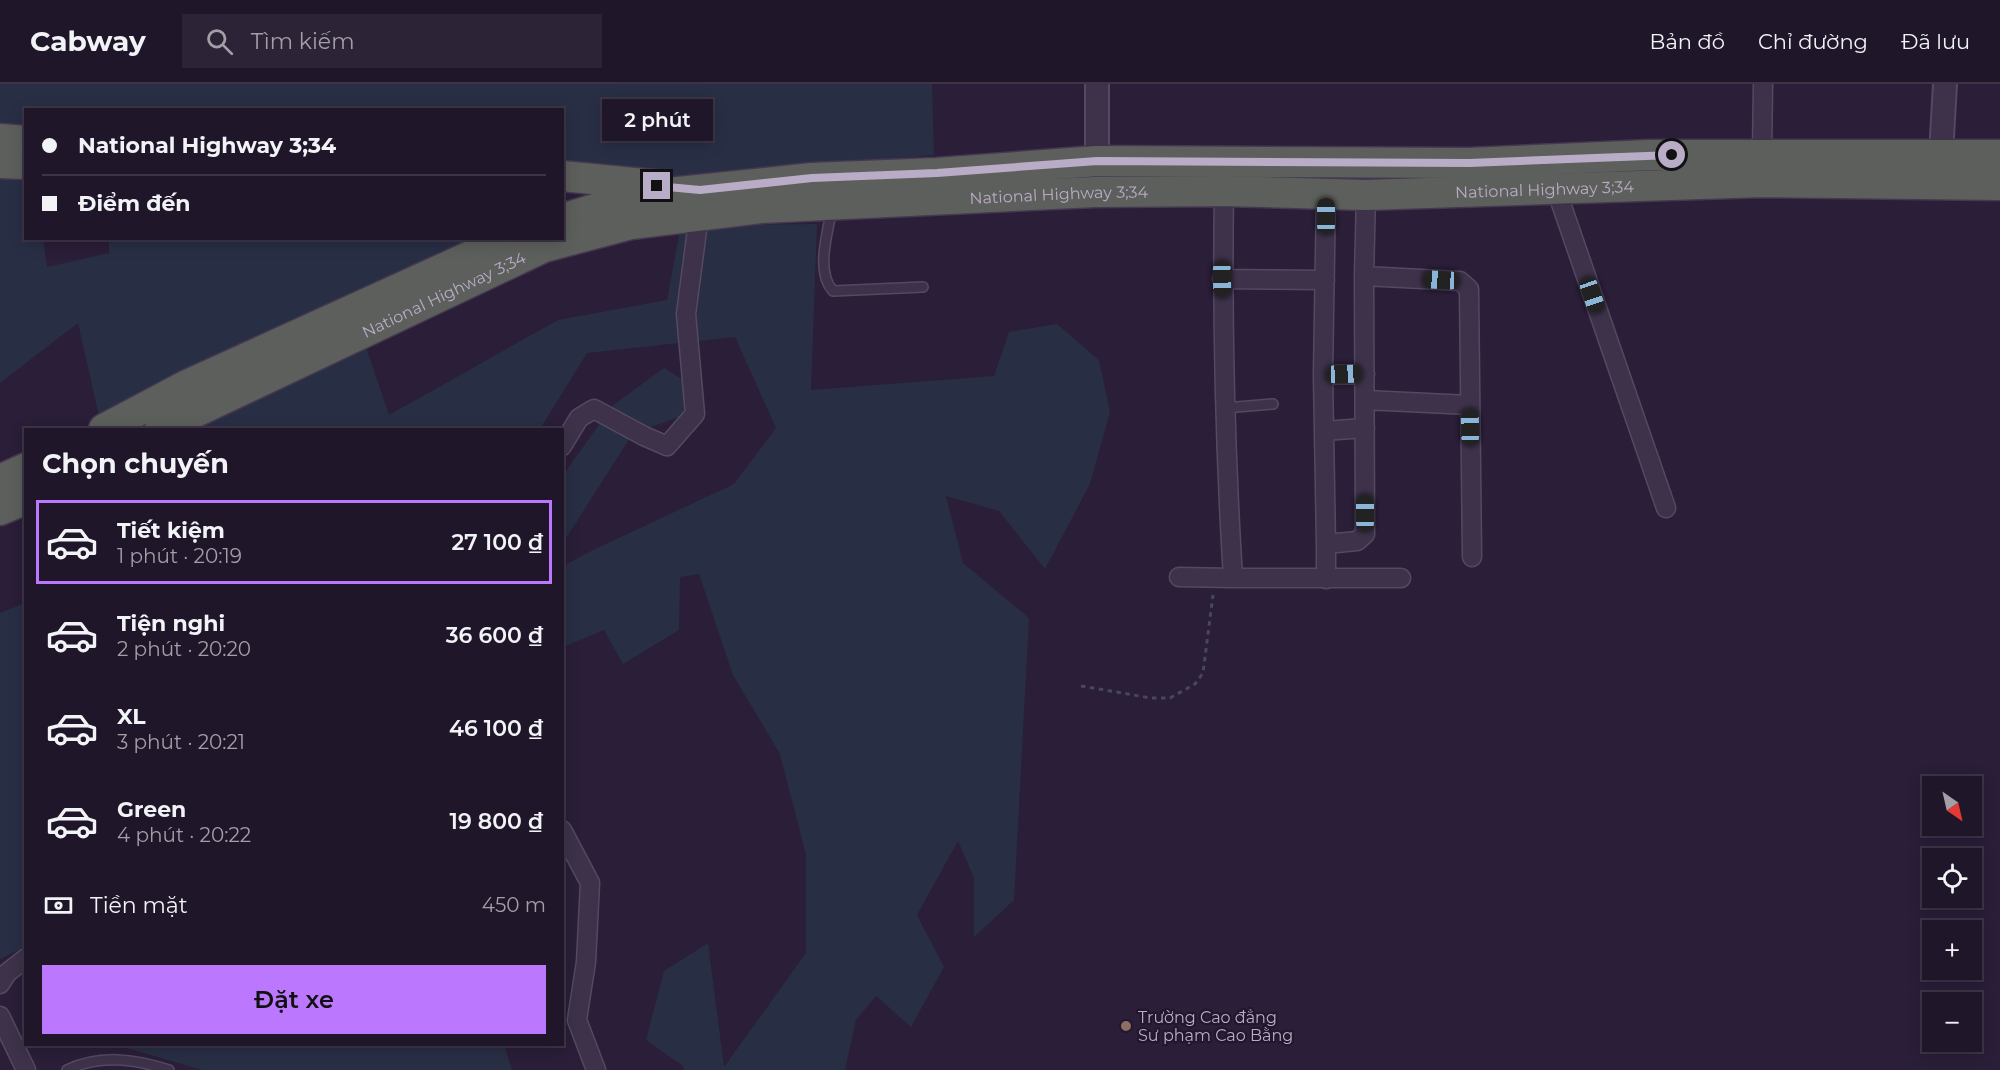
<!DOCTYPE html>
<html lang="vi">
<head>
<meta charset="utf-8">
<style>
	:root { --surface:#20162a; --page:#2d2336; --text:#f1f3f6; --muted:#a29fa8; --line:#3d3547; --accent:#bc77ff }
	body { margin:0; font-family:Montserrat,sans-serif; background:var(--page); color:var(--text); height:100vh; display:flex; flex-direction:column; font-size:22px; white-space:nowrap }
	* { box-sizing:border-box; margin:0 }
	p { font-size:20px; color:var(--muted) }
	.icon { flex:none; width:33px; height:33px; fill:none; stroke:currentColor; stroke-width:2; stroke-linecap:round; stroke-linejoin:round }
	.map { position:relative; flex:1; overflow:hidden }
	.details { position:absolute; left:24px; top:344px; width:540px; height:618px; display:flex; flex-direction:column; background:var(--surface); border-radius:0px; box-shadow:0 3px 15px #0003,0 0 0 2px var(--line) }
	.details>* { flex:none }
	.hud { position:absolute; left:24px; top:24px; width:540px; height:132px; border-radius:0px; box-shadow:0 3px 15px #0003,0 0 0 2px var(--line); display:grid; align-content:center; height:132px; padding:0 18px; background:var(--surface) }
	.needle { width:39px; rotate:146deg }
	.fabs { position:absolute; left:1922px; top:692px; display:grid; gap:12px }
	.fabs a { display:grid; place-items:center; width:60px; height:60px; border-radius:0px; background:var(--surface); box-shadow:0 3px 15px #0003,0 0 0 2px var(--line); font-size:30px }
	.end { position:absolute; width:27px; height:27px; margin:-14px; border:8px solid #b9acc6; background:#111; box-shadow:0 0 0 3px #111 }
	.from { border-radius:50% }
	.bubble { position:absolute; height:42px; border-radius:0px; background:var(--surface); box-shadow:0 3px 15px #0003,0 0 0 2px var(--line); font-size:20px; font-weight:600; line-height:42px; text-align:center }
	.car { position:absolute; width:18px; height:36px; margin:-18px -9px; border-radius:8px; box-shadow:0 0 4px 2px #0007; background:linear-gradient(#222 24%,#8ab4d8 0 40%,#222 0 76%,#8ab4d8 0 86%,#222 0) }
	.hud b { display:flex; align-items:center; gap:21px; height:57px; font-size:22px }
	.hud b+b { border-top:2px solid var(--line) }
	.hud i { width:15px; height:15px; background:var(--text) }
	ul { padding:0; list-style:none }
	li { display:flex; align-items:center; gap:18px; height:84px; margin:0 12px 9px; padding:0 6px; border:3px solid transparent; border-radius:0px }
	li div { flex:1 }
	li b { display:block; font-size:22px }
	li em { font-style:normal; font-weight:600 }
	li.active { border-color:var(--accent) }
	li>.icon { width:54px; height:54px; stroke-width:1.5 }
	h2 { padding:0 18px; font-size:27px; line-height:72px }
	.pay { display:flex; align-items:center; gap:15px; height:66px; padding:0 18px; font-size:22px }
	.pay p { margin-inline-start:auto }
	.primary-button { display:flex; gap:12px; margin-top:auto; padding:12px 18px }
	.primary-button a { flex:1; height:69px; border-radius:0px; background:var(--accent); color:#111; font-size:24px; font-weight:600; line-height:69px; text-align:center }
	header { display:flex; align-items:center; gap:36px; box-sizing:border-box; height:84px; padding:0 30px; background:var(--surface); border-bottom:2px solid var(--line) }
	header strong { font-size:28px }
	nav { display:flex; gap:33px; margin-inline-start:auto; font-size:21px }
	.search { width:420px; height:54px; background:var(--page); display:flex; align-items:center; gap:15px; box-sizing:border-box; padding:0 21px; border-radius:0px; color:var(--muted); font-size:22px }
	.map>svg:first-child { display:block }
</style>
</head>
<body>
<header>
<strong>Cabway</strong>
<div class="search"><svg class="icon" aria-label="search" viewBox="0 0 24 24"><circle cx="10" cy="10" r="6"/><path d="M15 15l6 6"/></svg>Tìm kiếm</div>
<nav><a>Bản đồ</a><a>Chỉ đường</a><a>Đã lưu</a></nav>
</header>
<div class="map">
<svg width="2000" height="986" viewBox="0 0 2000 986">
	<rect width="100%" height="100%" fill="#2a1e38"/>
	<!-- green -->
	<path fill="#282e44" d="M0 0H932L934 71 668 96 563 88 562 26H26L25 48 0 46Z
		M0 87 25 88 26 154 43 155 47 183 109 169V155H478L367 202 217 271 99 332 78 239 0 299Z
		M817 140 811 306 994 292 1009 248 1057 240 1099 276 1110 328 1090 400 1045 485 999 427 946 412 963 479 1029 534 1014 816 974 853V794L958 757 917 831 944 883 911 943 876 912 856 936 845 986H684L683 982 646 956 664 887 708 859 724 983 806 869V771L780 670 733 591 699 490 680 493 679 546 623 580 604 546 563 563V482L593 466 734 400 776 344 735 253 587 269 540 345H166L366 263 389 331 558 236 667 216 681 141Z
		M664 284 694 303 685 331 633 349 563 459V391L613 321Z
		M25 519V863L0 875V529Z
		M113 960H504L512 986H202Z"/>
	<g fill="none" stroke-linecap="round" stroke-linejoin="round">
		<defs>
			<path id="service" d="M832 124C828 148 815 187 833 207L923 203
				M1225 324 1273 320
				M67 986C100 970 135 975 169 986"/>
			<path id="minor" d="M1762 71 1763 0
				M1556 105 1666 424
				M1224 107C1222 236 1225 365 1233 494H1401
				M1326 110 1323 291 1326 460
				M1364 192 1460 197 1469 205 1472 473
				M1222 195 1325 196
				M1323 291 1365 290
				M1365 316 1470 321
				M1324 347 1365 344
				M562 362 579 334 594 325 644 352 667 362 695 330 686 230 699 131
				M1179 493 1233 494
				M1326 495V460L1357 457 1365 450 1364 192 1366 111
				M562 746 590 799 586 878 577 936 596 986
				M0 900 7 889 26 874
				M0 932 26 986"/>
			<path id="tertiary" d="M1097 0V77
				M1941 70 1945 0"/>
			<g id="trunk">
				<path d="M0 55 26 57"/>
				<path d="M0 79 26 80"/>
				<path d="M562 92 655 101"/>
				<path d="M562 135 614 119 659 110 812 94 937 89 1097 77 1469 79 1650 71H2000"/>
				<path d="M104 345 185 302 510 154"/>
				<path id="s1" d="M160 345 544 163 631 140 761 124 1095 108 1224 107 1366 111 1762 98 2000 101"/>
				<path d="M0 396 26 384"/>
				<path d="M0 426 26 415"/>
			</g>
		</defs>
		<!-- service casing -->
		<use href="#service" stroke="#554961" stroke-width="12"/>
		<!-- minor casing -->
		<use href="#minor" stroke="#554961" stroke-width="21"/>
		<!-- tertiary casing -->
		<use href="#tertiary" stroke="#554961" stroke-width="26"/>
		<!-- trunk casing -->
		<use href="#trunk" stroke="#453950" stroke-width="33"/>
		<!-- path -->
		<path stroke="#484760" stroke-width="3" stroke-dasharray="4.5 4.5" stroke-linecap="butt" d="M1081 602 1151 614H1170L1195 600 1203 589 1213 511"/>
		<!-- service -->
		<use href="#service" stroke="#3d3249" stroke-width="9"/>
		<!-- minor -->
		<use href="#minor" stroke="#3d3249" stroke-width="18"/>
		<!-- tertiary -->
		<use href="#tertiary" stroke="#3d3249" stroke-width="22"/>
		<!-- trunk -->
		<use href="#trunk" stroke="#5d5f5c" stroke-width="30"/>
	</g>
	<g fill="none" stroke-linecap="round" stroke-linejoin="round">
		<!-- route -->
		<path stroke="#b9acc6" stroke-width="8" d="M657 102 700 106 812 94 937 89 1097 77 1469 79 1672 71"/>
	</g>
	<!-- markers -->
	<circle fill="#8d6e63" stroke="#22172d" stroke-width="2" cx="1126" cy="942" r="6"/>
	<g text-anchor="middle" stroke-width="4.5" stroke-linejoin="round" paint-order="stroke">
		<!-- street labels -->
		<g font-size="16" fill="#b9acc6" stroke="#22172d">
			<text dy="6" stroke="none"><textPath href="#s1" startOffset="1430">National Highway 3;34</textPath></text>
			<text dy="6" stroke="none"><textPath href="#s1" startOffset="944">National Highway 3;34</textPath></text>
			<text dy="6" stroke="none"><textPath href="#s1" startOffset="314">National Highway 3;34</textPath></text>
		</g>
		<!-- poi labels -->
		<g font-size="16" fill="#b9acc6" stroke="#22172d" text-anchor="start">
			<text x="1138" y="939">Trường Cao đẳng<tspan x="1138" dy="18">Sư phạm Cao Bằng</tspan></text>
		</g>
	</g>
</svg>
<div class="fabs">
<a><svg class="needle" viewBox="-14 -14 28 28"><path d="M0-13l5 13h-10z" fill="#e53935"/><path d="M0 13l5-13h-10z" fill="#a29fa8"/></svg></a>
<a><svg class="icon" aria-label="locate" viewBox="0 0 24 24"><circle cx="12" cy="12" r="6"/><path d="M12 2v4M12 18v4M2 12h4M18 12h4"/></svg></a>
<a>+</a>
<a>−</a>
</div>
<i class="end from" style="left:1672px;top:71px"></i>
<i class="end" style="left:657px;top:102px"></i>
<div class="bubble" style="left:602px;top:15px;width:111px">2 phút</div>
<i class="car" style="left:1326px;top:132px;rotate:0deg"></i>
<i class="car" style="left:1222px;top:195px;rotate:179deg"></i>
<i class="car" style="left:1441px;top:196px;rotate:273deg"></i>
<i class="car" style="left:1592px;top:211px;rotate:161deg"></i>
<i class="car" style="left:1344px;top:290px;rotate:88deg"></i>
<i class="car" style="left:1470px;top:343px;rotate:359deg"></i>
<i class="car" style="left:1365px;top:429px;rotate:0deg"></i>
<div class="hud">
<b><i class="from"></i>National Highway 3;34</b>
<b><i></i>Điểm đến</b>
</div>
<section class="details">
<h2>Chọn chuyến</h2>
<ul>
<li class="active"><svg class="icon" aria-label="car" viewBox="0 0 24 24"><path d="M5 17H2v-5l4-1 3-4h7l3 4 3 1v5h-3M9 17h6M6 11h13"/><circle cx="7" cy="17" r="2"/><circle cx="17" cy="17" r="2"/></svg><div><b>Tiết kiệm</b><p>1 phút · 20:19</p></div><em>27 100 ₫</em></li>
<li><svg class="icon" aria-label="car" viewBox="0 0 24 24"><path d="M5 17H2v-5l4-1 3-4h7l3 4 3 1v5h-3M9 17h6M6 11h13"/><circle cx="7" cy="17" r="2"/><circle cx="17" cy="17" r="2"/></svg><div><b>Tiện nghi</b><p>2 phút · 20:20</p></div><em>36 600 ₫</em></li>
<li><svg class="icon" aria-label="car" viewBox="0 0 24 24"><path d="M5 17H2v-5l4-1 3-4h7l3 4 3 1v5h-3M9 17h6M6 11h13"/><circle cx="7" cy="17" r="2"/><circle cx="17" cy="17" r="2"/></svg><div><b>XL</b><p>3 phút · 20:21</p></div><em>46 100 ₫</em></li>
<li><svg class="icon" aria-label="car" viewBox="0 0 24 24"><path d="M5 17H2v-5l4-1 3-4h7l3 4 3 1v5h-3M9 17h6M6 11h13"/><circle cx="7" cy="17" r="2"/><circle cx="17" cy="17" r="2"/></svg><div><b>Green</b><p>4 phút · 20:22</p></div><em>19 800 ₫</em></li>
</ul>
<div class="pay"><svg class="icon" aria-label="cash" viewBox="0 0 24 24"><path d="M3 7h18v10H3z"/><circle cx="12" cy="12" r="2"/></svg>Tiền mặt<p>450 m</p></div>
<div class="primary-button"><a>Đặt xe</a></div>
</section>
</div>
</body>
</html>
